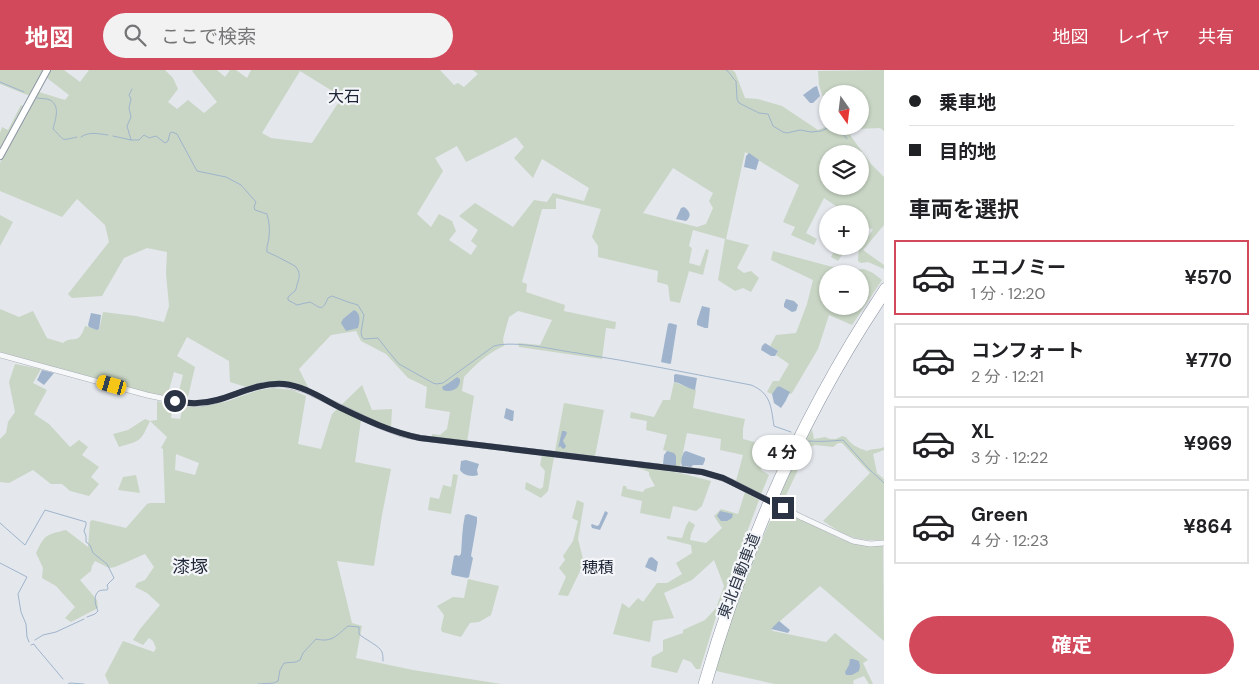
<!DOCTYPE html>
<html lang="ja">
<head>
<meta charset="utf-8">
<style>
	:root { --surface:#fff; --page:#f2f2f2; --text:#202124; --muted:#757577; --line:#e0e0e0; --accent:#d1495b }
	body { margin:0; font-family:"DM Sans","Noto Sans JP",sans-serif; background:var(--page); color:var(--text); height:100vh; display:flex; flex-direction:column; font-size:19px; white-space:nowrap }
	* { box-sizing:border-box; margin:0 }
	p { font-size:16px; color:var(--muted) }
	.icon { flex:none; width:28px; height:28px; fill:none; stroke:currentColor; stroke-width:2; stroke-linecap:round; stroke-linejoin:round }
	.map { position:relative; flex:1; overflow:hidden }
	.sheet { display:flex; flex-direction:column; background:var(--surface); width:375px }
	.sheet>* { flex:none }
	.top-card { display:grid; align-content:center; height:110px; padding:0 25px; background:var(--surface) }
	.needle { width:32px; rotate:166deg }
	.fabs { position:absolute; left:819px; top:15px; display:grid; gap:10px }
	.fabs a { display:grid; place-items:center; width:50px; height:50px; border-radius:50%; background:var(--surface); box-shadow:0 1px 4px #0004; font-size:25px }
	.end { position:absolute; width:22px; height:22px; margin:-11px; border:6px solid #2b3445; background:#fff; box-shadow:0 0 0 2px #fff }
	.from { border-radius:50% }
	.bubble { position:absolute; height:35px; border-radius:18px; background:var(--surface); box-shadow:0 1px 4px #0004; font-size:16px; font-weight:700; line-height:35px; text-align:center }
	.car { position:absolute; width:15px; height:30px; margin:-15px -8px; border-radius:6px; box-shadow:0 0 4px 1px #0007; background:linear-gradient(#f5c518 24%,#345 0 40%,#f5c518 0 76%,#345 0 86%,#f5c518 0) }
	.top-card b { display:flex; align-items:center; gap:18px; height:48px; font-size:19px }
	.top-card b+b { border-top:1px solid var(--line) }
	.top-card i { width:12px; height:12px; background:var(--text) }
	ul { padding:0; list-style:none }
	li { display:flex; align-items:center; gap:15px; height:75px; margin:0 10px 8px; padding:0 15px; border:2px solid var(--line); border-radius:0px }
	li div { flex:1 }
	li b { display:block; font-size:19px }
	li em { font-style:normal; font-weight:700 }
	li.current { border-color:var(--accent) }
	li>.icon { width:45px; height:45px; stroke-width:1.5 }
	h2 { padding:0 25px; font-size:22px; line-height:60px }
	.button { display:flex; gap:10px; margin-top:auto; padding:10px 25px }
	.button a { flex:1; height:58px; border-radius:30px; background:var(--accent); color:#fff; font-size:20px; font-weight:700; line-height:58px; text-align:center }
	header { display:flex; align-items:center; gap:30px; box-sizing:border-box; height:70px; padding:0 25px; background:var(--accent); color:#fff }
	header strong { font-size:24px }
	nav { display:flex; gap:28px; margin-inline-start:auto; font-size:18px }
	.search { width:350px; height:45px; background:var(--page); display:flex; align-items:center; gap:12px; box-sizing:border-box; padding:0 18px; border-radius:28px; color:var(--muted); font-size:19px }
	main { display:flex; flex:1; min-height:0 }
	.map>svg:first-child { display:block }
</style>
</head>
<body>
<header>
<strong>地図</strong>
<div class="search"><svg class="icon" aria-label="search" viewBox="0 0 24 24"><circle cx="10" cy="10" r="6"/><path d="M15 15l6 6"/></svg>ここで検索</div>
<nav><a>地図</a><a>レイヤ</a><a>共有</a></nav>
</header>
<main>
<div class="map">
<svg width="884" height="614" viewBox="0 0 884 614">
	<rect width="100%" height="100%" fill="#e4e7ec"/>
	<!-- green -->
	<path fill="#c9d6c5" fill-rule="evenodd" d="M0 0H44L30 26 0 14Z
		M51 0H64L80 12 89 0H165L173 8 178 19 168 32 177 39 188 30 204 43 217 32 192 1 194 0H217L225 7 230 0H236L247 8 251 0H440L454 15 458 13 464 17 478 4 473 0H732L735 2 745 28 758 29 782 36 818 60 827 56H860V24H828L827 34 822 25 819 15 818 1 884 0V61L880 58 856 59 850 65 871 94 884 107V155L863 180 884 195V199L868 192 861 193 858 191C858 182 860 177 860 169L864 171 873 160 860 152V144H848L824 128 806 163 817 169 814 175 791 165 795 157 783 152 799 115 745 82 726 169 749 175 737 198 744 203 751 201 759 208 751 222 743 218 735 221 718 210 725 169 693 160 689 176 692 178 689 193 700 196 706 179 709 180 703 205 689 201 680 233 670 231 668 215 657 212 658 201 598 187V176L592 167 601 139 556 128V139H542L522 212 527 214 526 222 565 235 564 241 616 252 615 259 606 258 602 289 519 277 518 273 540 275 552 250 518 241 509 247 503 269 504 276C489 282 475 295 464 307L462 321 474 326 467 372 432 367V364L440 365 447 359 450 342 425 338 427 317 408 308 386 284 361 271 356 261 331 265 299 299 309 319 287 313H267L246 317 230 312 229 291 187 267 177 286 195 297 187 331 177 329 183 305 174 302 167 327 133 320 0 282V239L19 247 33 241 47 268 63 273C74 264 78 277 85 256L99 260 103 242 136 246 164 252 169 236 166 203 167 182 147 178 124 188 102 226 72 228 68 224 109 172 105 155 77 129 62 147 0 121V93L28 39 39 22 65 30 69 25 47 8ZM300 1 342 27 312 73 271 68 262 63ZM516 67 524 77 514 88 533 108 542 89 589 118 584 131 553 123 547 132 534 130 513 157 475 133 459 146 478 160 471 171 477 176 471 185 449 170 456 161 452 151 439 144 431 157 417 144 443 101 435 88 457 76 466 92 499 76ZM828 84H860V116H828ZM673 98 713 123 709 131 713 138 706 154 697 157 643 143Z
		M21 35 25 37 0 80V63L2 57 8 60Z
		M0 145 13 152 0 176Z
		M837 176H848L838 191 831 187Z
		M773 181 840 199 851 200 864 199 873 203 882 210 852 255 829 245 818 279 792 323 790 324 779 316 772 324 767 322 773 311H779L789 294 776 285 778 281 770 276 776 265 796 263 807 234 813 210 771 190ZM828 204H860V236H828Z
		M15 294 41 299 33 313 47 320 34 344 49 354 70 377 79 370 88 377 82 385 99 397 91 407 99 414 89 426 70 421 62 414H51L33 400 9 413 0 412V369L6 363 8 352 15 342 9 312Z
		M674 312 696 320 693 338 745 349 743 359V369L762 374 761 400 769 405 761 424 736 411 743 385 720 380 721 369 687 363 680 397 675 396 676 386 669 382 663 380 667 365 646 360 647 351 630 348 631 342 654 347 663 330H670Z
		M362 315 372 340 392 339 391 358 363 346 361 350 355 392 391 399 382 445 374 496 337 491 352 553 362 556 356 588 413 600 501 614H109L105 605 123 571 154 582 156 578 153 571 149 568 143 575 133 570 140 559 160 535 147 523 135 517 137 513 145 510 154 497 145 484 115 497 109 498 95 491 92 496 91 501 80 510 97 530 98 538 71 552 65 548 75 537 56 516 42 508 43 498 36 483C45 464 46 465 66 460L88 477 90 452 92 450 126 458 147 434 150 433H165L163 379 161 378 167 367 150 351 157 350V331L173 335 171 348 180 349 183 336 198 337 211 335 228 331 259 320 273 318 292 320 306 326 298 374 321 379 332 344ZM176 384 199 393 195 405 175 400Z
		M564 333 604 340 595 386 555 381Z
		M145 349 150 351C140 372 142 370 119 377L113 364 128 360Z
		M812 359 814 369 825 367 830 369H836L842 366 846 367C851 375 858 378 867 381 873 378 878 380 884 377V380L873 384 877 403 884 409V470C857 472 845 466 823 451L870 403 842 373H838L833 377 815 375 808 378 782 434 777 432 793 395Z
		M542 385 554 387 548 421 541 428 525 419 526 412 540 419 543 417 545 401 540 395Z
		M634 396 680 403 711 411 702 436 696 441 673 436 670 449 640 443 642 431 621 426 623 416H626L627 419 643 422 645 419 655 416 649 405V402Z
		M453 404 458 405 451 444 428 440 430 427 439 429 443 415 451 417Z
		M136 405 140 423 118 420 123 407Z
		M745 422 759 430 720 534 700 599H696L691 592 683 589 677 603 651 597 652 587 663 581V570L683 563V560L705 550 716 538 724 516 714 490 692 510 664 523 674 548 653 551 650 572 613 564 622 533 629 538 638 528 643 532 657 513H667L682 504 676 493 692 483 691 475 667 469V466L682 468 686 456 689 451 695 455 691 464 690 470 706 473 722 458 714 446 721 439 738 444Z
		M577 430 584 433 578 469 584 493 568 526 558 525 566 507 559 498 565 490 563 486 573 471 578 451 572 448Z
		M776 437 841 469 853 473 883 475 884 571 820 516 771 559 773 561 826 572 835 563 868 590 863 593 873 614H869L864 606 854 610 853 612 854 614H775L716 601C729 544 753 490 776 437Z
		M468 509 499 516 491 545 479 552 470 553 461 567 442 562 441 559 444 545 437 536 453 527 464 528Z"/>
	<!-- water -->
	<path fill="#9fb4cc" d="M817 16 820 26 813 33H810L803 25 814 17Z
		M749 83 759 90 756 100 744 97 746 86Z
		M684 137C690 141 692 146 686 151L676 149 681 138Z
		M786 229 794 231 798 235 796 241 792 242 784 237V234Z
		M702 236 710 238 708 258H705L697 255V251Z
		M354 240C361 243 360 251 358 258L346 261 341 253 343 249Z
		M91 243 101 245 99 259 97 260 89 257 88 255Z
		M670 253 677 255 671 293 670 294 661 292 668 254Z
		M765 273 778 281 775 286H771L761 280 762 276Z
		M42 300 54 303 44 315 37 310Z
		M676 304 697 308 695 320C686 318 682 313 674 312V305Z
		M457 307 460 309C461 319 451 323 443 320L442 317C447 314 452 311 457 307Z
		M779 316 790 322 785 332 781 338 774 333 772 324 777 317Z
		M506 338 514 341 513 351H511L504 348Z
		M562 361H565L567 363 563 371 566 376 565 378 563 379 560 376 558 378Z
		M667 381 674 383 676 386V395L675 396 663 394 664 385Z
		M686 381 705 388V390L703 395H693L691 397 682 396C680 392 682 386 684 382Z
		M466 390 479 394 477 400 478 405C472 407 464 406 460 400L461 391Z
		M605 441 607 442 608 443 600 460 592 458 591 455 592 454 597 456 599 455Z
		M720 441 733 444 732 448 727 451H721L717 446Z
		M468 444 477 447V452L471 486 473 488 469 507 467 508 452 505 451 503 454 486 456 485 459 486 461 484C462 471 462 458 465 445Z
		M652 487 658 492 656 502 645 497 649 488Z
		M779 551 790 560 788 563 771 559Z
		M850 589H853L859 591 860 596 859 601 852 605H846L845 602 849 595Z"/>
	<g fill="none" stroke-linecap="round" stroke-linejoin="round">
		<!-- stream -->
		<path stroke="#9fb4cc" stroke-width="1" d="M726 0C732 4 731 7 736 11L737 29 739 33 759 43 768 44 773 56 783 62 787 63 800 60 811 62 821 61 832 56
			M0 12 24 22
			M132 19 129 25 131 29 129 38 131 47 127 56 131 70H139L144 65 149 68 156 66 165 73 168 71 170 63 172 62 177 64 197 101 226 107 241 115 256 132 254 137 255 140 267 144C269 152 270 158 269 166 269 172 266 176 267 182L276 186 295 196C300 202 300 205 298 212 296 216 297 218 295 221 293 223 290 225 288 227V230L297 235 310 232C321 238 322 242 328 228L332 226 348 232 358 235 364 245 361 262 362 267 364 269 378 268 388 281 399 294 433 313 436 314 443 313 494 276C516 270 554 280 577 283 635 292 693 304 751 315 771 323 771 337 774 356L791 362
			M37 28C41 29 46 28 50 30 61 36 55 50 53 59 66 71 59 71 77 67
			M837 56 847 69
			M113 66 131 70
			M81 67C89 61 99 64 108 65
			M809 371C821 372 832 371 843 370L869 399 884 413
			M0 453 25 475 45 440 86 452V455L84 461 86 466V472L90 475 93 483 107 494 114 508 107 515 108 518 107 520C106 520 100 520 99 521 93 525 95 535 98 541L95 544 87 547
			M0 493 27 507 18 524 21 542 26 554 27 567 29 572
			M35 570 43 565 56 562 84 549
			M31 575 34 574 36 577 63 609
			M68 614 70 613 84 614
			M258 614 274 613 278 611 280 600 284 593 296 592 300 590 303 583 316 569C332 573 337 565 348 556L359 557V564C364 569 380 576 382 582 383 585 383 588 383 591"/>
		<defs>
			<path id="tertiary" d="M0 285 147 325 185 333 200 334 215 331 262 315 283 314 290 316 305 320 380 356 401 364 420 368 703 402 730 411
				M801 447 853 471 870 474 884 473"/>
			<path id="trunk" d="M0 86 47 0"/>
			<path id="motorway" d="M702 614C742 474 803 339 884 217
				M708 614C747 478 805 345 884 227"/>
		</defs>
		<!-- tertiary casing -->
		<use href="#tertiary" stroke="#a9aeb7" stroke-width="6"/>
		<!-- trunk casing -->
		<use href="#trunk" stroke="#8b94a3" stroke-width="8"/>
		<!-- motorway casing -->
		<use href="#motorway" stroke="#8b94a3" stroke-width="8"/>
		<!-- tertiary -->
		<use href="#tertiary" stroke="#f7f8fa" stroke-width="5"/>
		<!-- trunk -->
		<use href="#trunk" stroke="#fff" stroke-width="6"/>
		<!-- motorway -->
		<use href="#motorway" stroke="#fff" stroke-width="7"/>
		<defs>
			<path id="tertiary-bridge" d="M730 411 801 447"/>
		</defs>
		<!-- tertiary-bridge casing -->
		<use href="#tertiary-bridge" stroke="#a9aeb7" stroke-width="6" stroke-linecap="butt"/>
		<!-- tertiary-bridge -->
		<use href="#tertiary-bridge" stroke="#f7f8fa" stroke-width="5"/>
	</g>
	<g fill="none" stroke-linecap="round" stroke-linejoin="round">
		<!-- route -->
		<path stroke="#2b3445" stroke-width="6" d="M175 331C189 334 203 334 217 330 239 324 260 312 284 314 304 316 323 329 341 338 366 350 391 362 420 368L702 402 723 408 783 438"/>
	</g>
	<g text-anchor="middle" stroke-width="4.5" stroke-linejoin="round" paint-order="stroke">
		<!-- street labels -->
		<g font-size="15" fill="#2b3445" stroke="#f4f6f9">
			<text transform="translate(739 506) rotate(-69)" y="5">東北自動車道</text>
		</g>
		<!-- neighbourhood labels -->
		<g font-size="16" fill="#1d2536" stroke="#f4f6f9">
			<text x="344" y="32">大石</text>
			<text x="598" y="503">穂積</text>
		</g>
		<!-- quarter labels -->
		<g font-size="18" fill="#1d2536" stroke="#f4f6f9">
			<text x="190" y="503">漆塚</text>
		</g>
	</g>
</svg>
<div class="fabs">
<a><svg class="needle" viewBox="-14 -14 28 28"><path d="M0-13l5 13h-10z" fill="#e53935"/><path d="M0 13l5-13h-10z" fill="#757577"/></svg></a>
<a><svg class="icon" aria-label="layers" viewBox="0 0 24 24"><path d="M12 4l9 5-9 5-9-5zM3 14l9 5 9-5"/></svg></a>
<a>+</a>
<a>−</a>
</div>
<i class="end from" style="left:175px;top:331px"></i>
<i class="end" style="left:783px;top:438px"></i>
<div class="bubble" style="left:752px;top:365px;width:60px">4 分</div>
<i class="car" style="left:112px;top:315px;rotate:286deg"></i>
</div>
<section class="sheet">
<div class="top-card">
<b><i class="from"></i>乗車地</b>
<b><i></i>目的地</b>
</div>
<h2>車両を選択</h2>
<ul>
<li class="current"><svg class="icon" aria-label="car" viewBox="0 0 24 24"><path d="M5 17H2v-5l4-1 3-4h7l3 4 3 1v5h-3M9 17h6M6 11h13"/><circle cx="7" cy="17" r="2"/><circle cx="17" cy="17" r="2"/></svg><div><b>エコノミー</b><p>1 分 · 12:20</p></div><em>¥570</em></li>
<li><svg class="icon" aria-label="car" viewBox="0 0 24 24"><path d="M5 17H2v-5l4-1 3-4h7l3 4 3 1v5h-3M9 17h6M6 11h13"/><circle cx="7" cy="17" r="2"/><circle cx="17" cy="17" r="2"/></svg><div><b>コンフォート</b><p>2 分 · 12:21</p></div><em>¥770</em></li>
<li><svg class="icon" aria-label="car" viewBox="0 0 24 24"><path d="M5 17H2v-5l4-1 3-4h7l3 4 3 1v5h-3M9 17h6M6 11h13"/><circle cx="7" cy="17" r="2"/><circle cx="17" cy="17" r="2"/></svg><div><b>XL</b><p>3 分 · 12:22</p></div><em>¥969</em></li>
<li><svg class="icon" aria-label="car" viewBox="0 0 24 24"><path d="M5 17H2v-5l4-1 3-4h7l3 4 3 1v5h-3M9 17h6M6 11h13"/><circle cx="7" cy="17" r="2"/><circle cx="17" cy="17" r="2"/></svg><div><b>Green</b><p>4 分 · 12:23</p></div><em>¥864</em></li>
</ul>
<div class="button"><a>確定</a></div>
</section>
</main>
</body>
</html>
